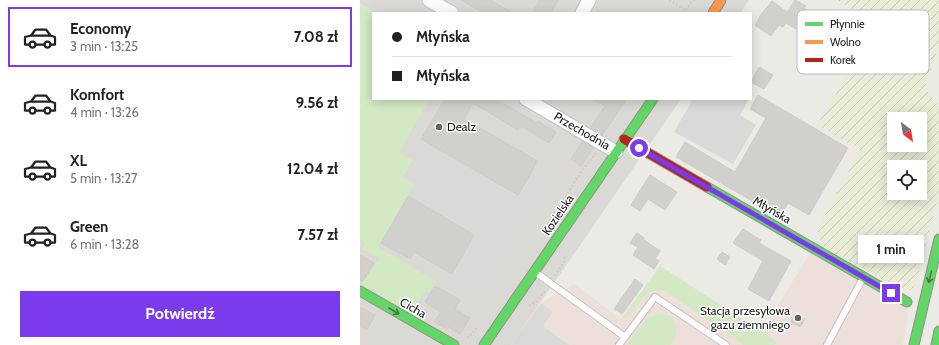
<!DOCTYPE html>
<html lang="pl">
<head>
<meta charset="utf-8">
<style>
	:root { --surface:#fff; --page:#f2f2f2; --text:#202124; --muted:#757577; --line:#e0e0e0; --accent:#7c3aed }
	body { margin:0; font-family:Cabin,sans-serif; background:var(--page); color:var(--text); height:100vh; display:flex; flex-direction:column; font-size:15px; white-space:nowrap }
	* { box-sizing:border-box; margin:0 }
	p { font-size:13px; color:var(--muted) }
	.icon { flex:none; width:22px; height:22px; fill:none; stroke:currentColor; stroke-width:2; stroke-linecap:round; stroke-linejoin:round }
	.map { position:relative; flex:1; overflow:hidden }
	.panel { display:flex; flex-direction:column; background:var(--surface); width:360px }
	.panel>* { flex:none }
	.hud { position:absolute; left:12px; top:12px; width:380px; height:88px; border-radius:0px; box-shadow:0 2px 10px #0003; display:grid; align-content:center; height:88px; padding:0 20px; background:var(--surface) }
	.needle { width:26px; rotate:149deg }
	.controls { position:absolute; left:527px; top:112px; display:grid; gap:8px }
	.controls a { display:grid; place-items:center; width:40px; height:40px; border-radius:0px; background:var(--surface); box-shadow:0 2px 10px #0003; font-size:20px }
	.end { position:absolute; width:18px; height:18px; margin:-9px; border:5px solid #7c3aed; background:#fff; box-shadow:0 0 0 2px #fff }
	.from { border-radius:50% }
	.bubble { position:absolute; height:28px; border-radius:0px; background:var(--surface); box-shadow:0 2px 10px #0003; font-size:13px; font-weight:700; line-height:28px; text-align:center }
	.hud b { display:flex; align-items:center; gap:14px; height:38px; font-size:15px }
	.hud b+b { border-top:1px solid var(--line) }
	.hud i { width:10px; height:10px; background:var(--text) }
	ul { padding:7px 0 0; list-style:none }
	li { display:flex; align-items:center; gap:12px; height:60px; margin:0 8px 6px; padding:0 12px; border:2px solid transparent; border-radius:0px }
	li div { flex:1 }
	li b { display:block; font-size:15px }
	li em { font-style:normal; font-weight:700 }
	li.active { border-color:var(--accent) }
	li>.icon { width:36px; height:36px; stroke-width:1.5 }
	.action { display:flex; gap:8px; margin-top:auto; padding:8px 20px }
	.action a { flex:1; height:46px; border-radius:0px; background:var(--accent); color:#fff; font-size:16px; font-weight:700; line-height:46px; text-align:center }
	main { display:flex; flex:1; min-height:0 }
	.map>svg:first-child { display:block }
</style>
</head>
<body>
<main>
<section class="panel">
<ul>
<li class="active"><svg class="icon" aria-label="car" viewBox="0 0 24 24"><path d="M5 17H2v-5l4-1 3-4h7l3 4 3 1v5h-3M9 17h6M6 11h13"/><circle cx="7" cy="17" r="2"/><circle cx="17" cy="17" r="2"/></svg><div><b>Economy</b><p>3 min · 13:25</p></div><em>7.08 zł</em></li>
<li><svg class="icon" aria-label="car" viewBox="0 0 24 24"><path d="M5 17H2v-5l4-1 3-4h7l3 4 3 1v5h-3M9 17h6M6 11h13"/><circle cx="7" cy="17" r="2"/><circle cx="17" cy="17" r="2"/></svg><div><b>Komfort</b><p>4 min · 13:26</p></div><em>9.56 zł</em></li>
<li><svg class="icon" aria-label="car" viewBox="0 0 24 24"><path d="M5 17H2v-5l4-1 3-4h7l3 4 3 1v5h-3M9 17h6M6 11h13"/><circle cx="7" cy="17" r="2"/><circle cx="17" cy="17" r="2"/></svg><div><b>XL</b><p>5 min · 13:27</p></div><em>12.04 zł</em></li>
<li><svg class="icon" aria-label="car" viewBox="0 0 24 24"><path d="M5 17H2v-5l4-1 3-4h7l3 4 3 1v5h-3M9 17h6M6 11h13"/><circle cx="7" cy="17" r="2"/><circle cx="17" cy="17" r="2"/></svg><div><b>Green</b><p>6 min · 13:28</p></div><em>7.57 zł</em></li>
</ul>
<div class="action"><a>Potwierdź</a></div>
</section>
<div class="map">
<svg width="579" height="345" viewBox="0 0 579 345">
	<defs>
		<pattern id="farmland-furrows" width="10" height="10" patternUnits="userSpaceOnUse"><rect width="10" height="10" fill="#e8ecd7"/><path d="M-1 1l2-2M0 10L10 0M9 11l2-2" fill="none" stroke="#c6cab8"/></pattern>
	</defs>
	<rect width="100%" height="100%" fill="#ebeae5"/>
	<!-- residential -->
	<path fill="#dad9d6" d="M0 0H389L380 13H13V99H321L151 345H0Z"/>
	<!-- commercial -->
	<path fill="#eddfd9" d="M450 253 545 307 548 316 543 345H151L181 303 214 284 261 319 300 266 402 332Z"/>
	<!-- farmland -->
	<path fill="url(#farmland-furrows)" fill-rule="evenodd" d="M477 0H579V46L566 84 568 92 579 106V196L556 282 553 288 548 291 542 290 465 248 458 235V228L500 150 457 125 518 25ZM534 119H560V145H534ZM534 167H560V193H534Z"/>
	<!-- grass -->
	<path fill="#d2e9c3" d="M0 3 18 13H13V99H69L39 153 53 160 44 177 55 184 18 247 77 282 71 292H65L50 313 2 284 19 258 2 249 5 242 0 239Z
		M300 266 402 332 417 342 415 345H384L304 290C279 287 280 313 261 320Z
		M299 314C318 315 320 331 311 345H270L268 343 287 318Z"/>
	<!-- parking -->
	<path fill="#d9d9d7" d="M333 99H389L380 115 396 125 373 164 314 132Z
		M64 141 158 195 172 172 199 187 179 222 171 217 121 303 86 284 114 235 48 196 55 184 43 177Z
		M181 303 193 312 183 326 209 345H151Z"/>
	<!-- building -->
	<path fill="#d1d0cc" stroke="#cecbc6" d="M101 0H130L153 13H124Z
		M180 0H198L191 13H172Z
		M435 0 446 6 444 8 448 11 436 29 426 23 423 27 419 25 411 36 395 25 400 17H399L412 1 427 12Z
		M399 67 413 75 404 89 391 82Z
		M398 95 488 148 449 215 428 203 420 217 316 157 325 142 375 172 406 118 390 109Z
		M85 99H136L177 123 178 121 196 132 189 143 161 126 158 130 113 103 104 119 176 160V164L158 195 61 139Z
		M234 99H267L242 135 231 127 245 106Z
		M222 142 233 148 221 166 211 159Z
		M290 175 317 192 305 210 288 199 280 211 271 205Z
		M48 196 114 235 92 274 54 252 50 259 21 243Z
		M383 229 401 240 399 243 431 261 409 301 388 289 403 261 373 243Z
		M277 233 284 238 283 239 300 251 295 259 299 261 294 269 273 255 278 247 270 243Z
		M362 252 370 257 365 265 357 259Z
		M0 255 14 263 3 281H0Z
		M275 279 283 285 262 314 254 309Z
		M75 286 100 300 95 309 110 318 100 334 89 327 87 329 74 322 81 312 65 302Z
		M0 307 15 315 7 330 0 326Z
		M435 314 445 319 440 327 431 322Z"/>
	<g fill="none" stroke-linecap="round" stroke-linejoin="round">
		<defs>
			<path id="lane" d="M175 272 265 337
				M259 345 295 297 366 345
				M467 345 503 278"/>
			<path id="street" d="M69 0 92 13
				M222 13 229 0
				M166 99 256 152"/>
			<path id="fast" d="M347 187 547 302
				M0 291 94 345
				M124 345 293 99
				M554 345 579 239
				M576 345 579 331"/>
			<path id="slow" d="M353 13 361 0"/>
			<path id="jam" d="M264 139 347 187"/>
		</defs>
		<!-- lane casing -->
		<use href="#lane" stroke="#c3c3c1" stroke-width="8"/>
		<!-- street casing -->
		<use href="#street" stroke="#c3c3c1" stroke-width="15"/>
		<!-- fast casing -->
		<use href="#fast" stroke="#8f947d" stroke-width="11"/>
		<!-- slow casing -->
		<use href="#slow" stroke="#8f947d" stroke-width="11"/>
		<!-- jam casing -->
		<use href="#jam" stroke="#8f947d" stroke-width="11"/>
		<!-- path -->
		<path stroke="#d6c9c4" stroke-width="2" stroke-dasharray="2 2" stroke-linecap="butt" d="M309 0 325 10
			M323 13 331 3 335 0
			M195 214 220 173 236 153
			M195 276 204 262 205 255
			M169 306 176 302 186 290
			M107 338 118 327"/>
		<!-- lane -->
		<use href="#lane" stroke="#fcfcfb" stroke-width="6"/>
		<!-- street -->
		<use href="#street" stroke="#fcfcfb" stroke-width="13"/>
		<!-- fast -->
		<use href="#fast" stroke="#63d668" stroke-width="9"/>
		<!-- slow -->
		<use href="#slow" stroke="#ff974d" stroke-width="9"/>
		<!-- jam -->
		<use href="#jam" stroke="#b3261e" stroke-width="9"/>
	</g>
	<!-- one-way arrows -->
	<defs><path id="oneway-shaft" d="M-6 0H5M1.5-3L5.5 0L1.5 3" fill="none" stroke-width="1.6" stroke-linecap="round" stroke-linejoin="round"/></defs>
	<g stroke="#407942">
		<use href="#oneway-shaft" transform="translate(570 277) rotate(104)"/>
		<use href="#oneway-shaft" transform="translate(34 311) rotate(30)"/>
	</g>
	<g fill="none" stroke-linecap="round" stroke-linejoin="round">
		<!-- route -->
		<path stroke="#7c3aed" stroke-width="5" d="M279 148 531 293"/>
	</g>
	<!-- markers -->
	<g fill="#646462" stroke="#fff" stroke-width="1.5">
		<circle cx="79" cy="127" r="4"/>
		<circle cx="438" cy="318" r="4"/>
	</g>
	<g text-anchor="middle" stroke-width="3" stroke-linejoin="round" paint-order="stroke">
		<!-- poi labels -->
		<g font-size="12" fill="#1c1c1c" stroke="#fff" text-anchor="start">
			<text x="87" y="131">Dealz</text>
			<text x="430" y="315" text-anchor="end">Stacja przesyłowa<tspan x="430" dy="14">gazu ziemniego</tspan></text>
		</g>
		<!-- street labels -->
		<g font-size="12" fill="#1c1c1c" stroke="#fff">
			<text transform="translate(222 131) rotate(30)" y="4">Przechodnia</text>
			<text transform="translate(412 210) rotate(30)" y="4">Młyńska</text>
			<text transform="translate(198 215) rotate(-56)" y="4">Kozielska</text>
			<text transform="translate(53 308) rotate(30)" y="4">Cicha</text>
		</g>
	</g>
	<!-- legend -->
	<rect x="437" y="10" width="132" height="64" rx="6" fill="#fff" stroke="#bbb" stroke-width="1"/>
	<rect x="445" y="22" width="18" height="4" fill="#63d668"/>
	<rect x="445" y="40" width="18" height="4" fill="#ff974d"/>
	<rect x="445" y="58" width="18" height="4" fill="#b3261e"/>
	<g font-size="11" fill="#1c1c1c">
		<text x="470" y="28">Płynnie</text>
		<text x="470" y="46">Wolno</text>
		<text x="470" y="64">Korek</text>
	</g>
</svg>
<div class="controls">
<a><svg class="needle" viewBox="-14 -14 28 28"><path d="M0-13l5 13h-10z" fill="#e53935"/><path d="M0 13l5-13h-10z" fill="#757577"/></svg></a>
<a><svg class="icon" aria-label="locate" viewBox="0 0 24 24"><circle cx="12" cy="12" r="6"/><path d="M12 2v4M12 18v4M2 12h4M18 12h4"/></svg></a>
</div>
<i class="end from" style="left:279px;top:148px"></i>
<i class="end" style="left:531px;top:293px"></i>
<div class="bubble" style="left:498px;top:235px;width:66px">1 min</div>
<div class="hud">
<b><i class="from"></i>Młyńska</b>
<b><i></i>Młyńska</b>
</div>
</div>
</main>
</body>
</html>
